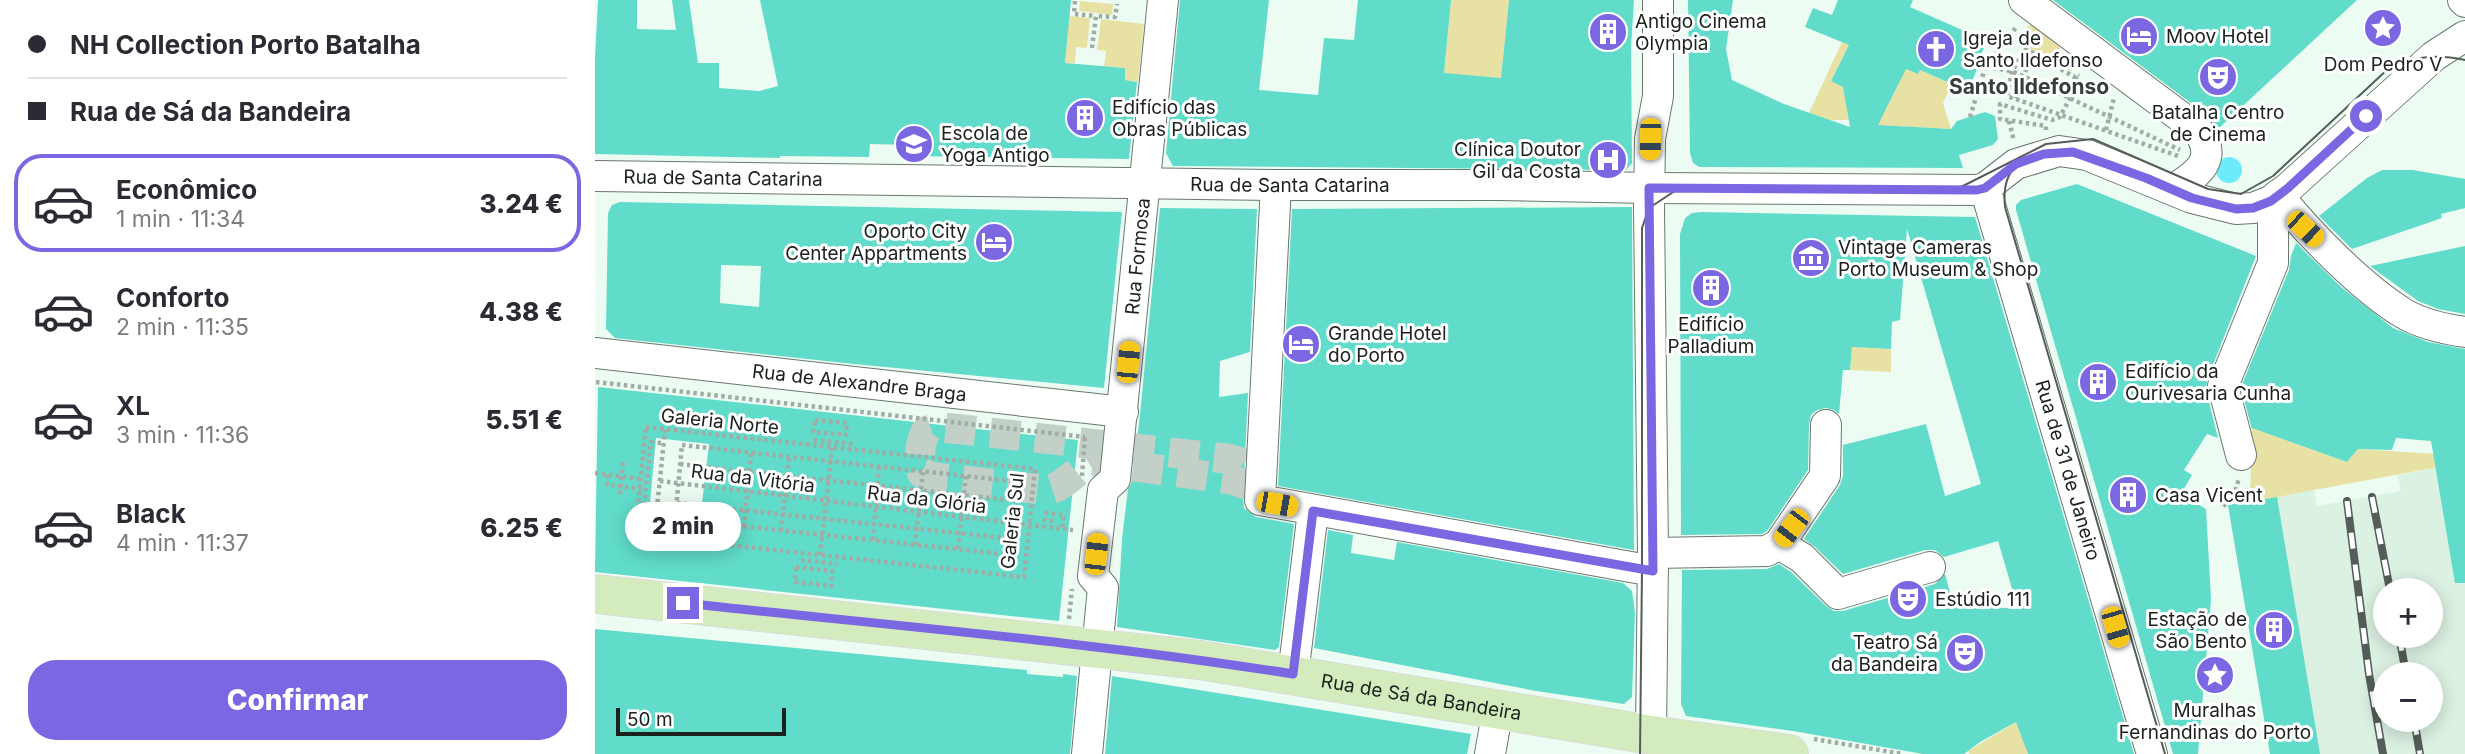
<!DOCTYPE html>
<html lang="pt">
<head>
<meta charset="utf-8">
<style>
	:root { --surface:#fff; --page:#f7f7f7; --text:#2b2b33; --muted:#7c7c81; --line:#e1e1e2; --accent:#7b67e2 }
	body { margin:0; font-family:Inter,sans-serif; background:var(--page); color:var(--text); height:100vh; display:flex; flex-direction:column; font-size:26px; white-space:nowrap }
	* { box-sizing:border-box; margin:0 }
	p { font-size:23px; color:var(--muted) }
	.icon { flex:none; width:38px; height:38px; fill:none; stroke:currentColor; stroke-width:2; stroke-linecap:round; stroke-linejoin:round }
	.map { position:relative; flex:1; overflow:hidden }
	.side { display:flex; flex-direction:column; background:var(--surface); width:595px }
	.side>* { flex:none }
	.banner { display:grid; align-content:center; height:154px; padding:0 28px; background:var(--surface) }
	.tools { position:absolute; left:1778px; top:578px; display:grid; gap:14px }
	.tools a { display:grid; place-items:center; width:70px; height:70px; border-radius:50%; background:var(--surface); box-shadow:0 4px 18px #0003; font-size:35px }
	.scale { position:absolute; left:21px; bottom:18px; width:170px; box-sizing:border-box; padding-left:7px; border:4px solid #1b211d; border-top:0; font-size:19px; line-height:24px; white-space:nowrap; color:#1b211d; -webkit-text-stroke:5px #fff; paint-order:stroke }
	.end { position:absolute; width:32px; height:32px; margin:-16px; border:9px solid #7b67e2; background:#fff; box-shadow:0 0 0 4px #fff }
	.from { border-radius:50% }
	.bubble { position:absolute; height:49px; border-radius:24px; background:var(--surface); box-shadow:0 4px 18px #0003; font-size:23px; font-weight:800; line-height:49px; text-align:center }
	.car { position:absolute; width:21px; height:42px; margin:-21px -10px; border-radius:9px; box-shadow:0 0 5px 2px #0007; background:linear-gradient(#f5c518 24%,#345 0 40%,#f5c518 0 76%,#345 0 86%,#f5c518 0) }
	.banner b { display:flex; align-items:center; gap:24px; height:66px; font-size:26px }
	.banner b+b { border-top:2px solid var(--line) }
	.banner i { width:18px; height:18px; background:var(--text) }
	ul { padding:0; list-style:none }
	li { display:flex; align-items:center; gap:21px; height:98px; margin:0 14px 10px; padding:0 14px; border:4px solid transparent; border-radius:28px }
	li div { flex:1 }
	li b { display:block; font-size:26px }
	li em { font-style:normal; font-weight:800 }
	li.on { border-color:var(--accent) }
	li>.icon { width:63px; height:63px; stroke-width:1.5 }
	.cta { display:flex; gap:14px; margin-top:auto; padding:14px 28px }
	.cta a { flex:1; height:80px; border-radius:28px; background:var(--accent); color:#fff; font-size:28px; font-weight:800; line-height:80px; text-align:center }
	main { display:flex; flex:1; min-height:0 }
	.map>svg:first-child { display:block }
</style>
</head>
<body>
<main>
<section class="side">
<div class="banner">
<b><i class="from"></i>NH Collection Porto Batalha</b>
<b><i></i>Rua de Sá da Bandeira</b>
</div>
<ul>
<li class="on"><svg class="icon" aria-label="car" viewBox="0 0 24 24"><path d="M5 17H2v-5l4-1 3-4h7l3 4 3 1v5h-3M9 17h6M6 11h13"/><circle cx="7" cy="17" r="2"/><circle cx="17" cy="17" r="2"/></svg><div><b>Econômico</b><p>1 min · 11:34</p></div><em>3.24 €</em></li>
<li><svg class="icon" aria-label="car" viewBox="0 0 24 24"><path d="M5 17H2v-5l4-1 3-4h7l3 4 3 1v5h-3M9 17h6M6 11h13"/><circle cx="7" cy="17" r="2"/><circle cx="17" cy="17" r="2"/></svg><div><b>Conforto</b><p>2 min · 11:35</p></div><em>4.38 €</em></li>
<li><svg class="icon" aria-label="car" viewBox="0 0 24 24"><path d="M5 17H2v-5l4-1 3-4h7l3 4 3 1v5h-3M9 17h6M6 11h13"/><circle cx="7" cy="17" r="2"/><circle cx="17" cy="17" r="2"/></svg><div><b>XL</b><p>3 min · 11:36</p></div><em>5.51 €</em></li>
<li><svg class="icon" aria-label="car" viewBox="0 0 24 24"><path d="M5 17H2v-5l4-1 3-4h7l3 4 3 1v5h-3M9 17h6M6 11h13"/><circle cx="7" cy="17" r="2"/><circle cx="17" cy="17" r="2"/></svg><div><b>Black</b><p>4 min · 11:37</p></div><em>6.25 €</em></li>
</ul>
<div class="cta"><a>Confirmar</a></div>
</section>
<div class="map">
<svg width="1870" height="754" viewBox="0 0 1870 754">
	<rect width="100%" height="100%" fill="#edfcf2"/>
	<!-- built -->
	<path fill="#dbf1e2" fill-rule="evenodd" d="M1858 464 1870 468V754H1675L1633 505 1719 490 1722 506 1806 491 1803 475ZM1790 590H1836V635H1790ZM1790 674H1836V719H1790Z"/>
	<!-- green -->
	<path fill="#e7e2a3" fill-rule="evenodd" d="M856 0H914L906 79 849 74Z
		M485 1 518 4 517 15 484 11Z
		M412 10 495 18 492 48 481 47 480 63H470L473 34 411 28Z
		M506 19 549 24 543 82 530 80V68L509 66 511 51 502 50Z
		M1441 22 1458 34 1477 72 1423 42 1432 27Z
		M1247 42 1323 74 1325 70 1357 84 1348 103 1356 129 1278 125 1252 110 1254 120H1233L1214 113ZM1249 54 1305 81 1292 108 1236 81Z
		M1257 347 1296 349V372L1255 370Z
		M1657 428 1752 462 1763 449 1843 454 1870 462 1655 502Z
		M1435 714 1433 754H1374L1373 751Z"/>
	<!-- water -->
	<path fill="#6eeafd" d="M1621 170a13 13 0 1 1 26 0a13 13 0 1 1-26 0Z"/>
	<!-- building -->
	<path fill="#61dcca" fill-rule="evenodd" d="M3 0H42V29L81 30 77 0H94L103 63H124V88L164 91 183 86 165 0H476L470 63 530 68V80L542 82 534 159 313 156 314 145 275 144 274 157 185 156V158L0 154V59Z
		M585 0H674L664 90 723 95 729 38 759 40 763 0H856L849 73 906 78 914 0H1039L1036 48 1037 163 1031 170 578 166 571 153Z
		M1093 0H1138L1131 49 1137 80 1189 104 1255 127 1248 87 1236 81 1254 45 1210 27 1218 8 1237 15 1243 0H1318L1315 7 1392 41 1386 55H1388L1373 91 1325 70 1323 74 1311 69 1283 125 1356 129 1362 121 1390 112 1400 116 1403 139 1398 145 1364 155 1368 168 1104 167 1098 163 1095 153Z
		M1458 0H1762L1623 129 1612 115Z
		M1787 170H1818L1870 179V208L1846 214 1847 218 1757 249 1724 216 1772 178Z
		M1482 184 1661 256 1612 380 1611 390 1623 438 1612 434 1589 470 1597 475 1586 494 1611 509 1616 599 1603 754H1578L1421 210V205L1426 200Z
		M25 202 527 212 509 388 249 363 20 338 11 329 13 213 17 205ZM126 265 166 266 164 307 125 303Z
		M1037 207 1039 550 683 486 697 209Z
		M565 208 662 209 655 352 625 361 624 397 653 393 648 499 649 508 661 517 699 524 684 647 680 650 522 627 527 539 533 489 537 481 545 415Z
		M1107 212 1380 217 1539 754H1433L1421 722 1385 742 1369 754H1328L1198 731 1091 716 1086 704 1087 570 1172 569 1184 564 1196 572 1231 606 1239 611H1248L1340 584 1350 574 1358 604 1423 609 1403 541 1349 557 1340 550H1330L1248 574 1219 546 1209 539 1245 485 1248 476V445L1331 424 1350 496 1386 484 1312 229 1305 320 1297 322 1296 349 1257 347 1255 370H1248L1244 414 1239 410 1231 408 1222 410 1216 415 1214 425 1213 470 1172 531 1167 534 1086 535 1085 234 1090 218 1097 213Z
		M1701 243 1746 287 1798 328 1833 342 1870 349V583H1860L1836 441 1801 438 1797 450 1763 449 1752 462 1657 428V430L1646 387 1694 270 1696 256Z
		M1870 246V314L1843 309 1823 301 1775 266Z
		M3 387 483 440 464 621 0 572ZM61 438 114 444 104 529 53 524Z
		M1682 497 1725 754H1675L1633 505Z
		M733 530 758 535 756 553 799 560 802 542 1028 583 1037 591 1040 613 1037 697 1029 704 941 691 719 648Z
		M0 629 432 670V674L468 677V674L482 676 475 754H0Z
		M517 676 876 734 872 754H510Z"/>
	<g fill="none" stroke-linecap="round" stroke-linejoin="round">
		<!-- minor-tunnel -->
		<path stroke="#c3d0c7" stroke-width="30" stroke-dasharray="30 15" stroke-linecap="butt" d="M656 486 634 479 498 461C482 469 469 488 452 490L337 477 327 473C323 462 325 442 331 431L344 427 635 459 645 462 657 473"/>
		<defs>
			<g id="minor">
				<path d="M1429 0 1602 129C1624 158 1604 174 1579 189"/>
				<path d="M1868 0 1870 2"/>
				<path id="s1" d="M0 176 681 185H904L1054 188 1382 190 1390 188 1421 164 1464 151 1492 155 1597 198 1641 209 1658 208 1676 201 1693 188 1839 56 1870 36"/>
				<path d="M681 185 665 500 1058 571"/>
				<path id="s2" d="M1390 188 1557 754"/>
				<path d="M1683 195C1714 234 1766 287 1808 313 1826 324 1849 329 1870 332"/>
				<path id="s3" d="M0 353 528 412"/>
				<path d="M1646 455 1628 386 1678 263V213L1676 201"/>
				<path d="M1184 544 1207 558 1243 594 1335 567"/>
				<path d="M1058 553 1172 551 1184 544 1230 476 1231 425"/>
				<path d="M698 675 718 511"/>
				<path d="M1056 735 1058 553 1054 208 1055 139 1063 96V0"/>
				<path id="s4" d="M492 754 508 588 498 576 508 490 520 479 568 0"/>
				<path d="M895 754 903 709"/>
			</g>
			<g id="major">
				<path id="s5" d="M0 594 605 660 1056 735 1194 754"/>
			</g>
		</defs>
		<!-- minor casing -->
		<use href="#minor" stroke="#6a776e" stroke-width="32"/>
		<!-- major casing -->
		<use href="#major" stroke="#dbdbdb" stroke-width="40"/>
		<!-- path -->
		<path stroke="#a0aca4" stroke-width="4.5" stroke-dasharray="3.5 3.5" stroke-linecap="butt" d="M480 1 479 14 501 16
			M497 48 501 16 520 17 522 4
			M1384 66 1417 71 1585 150
			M1481 78 1431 49 1417 71 1412 96 1583 156
			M1420 98 1438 52
			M1375 117 1390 68 1422 26
			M1414 121 1419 141
			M1451 130V126L1405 119V104L1457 120 1465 117 1475 98 1482 75 1484 76
			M1511 130 1519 98
			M1 382 490 437
			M220 420 252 423 251 435 218 432Z
			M51 427 440 469 429 577 40 535Z
			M219 440 259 444
			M66 443 56 442 48 516 80 519
			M87 445 425 482 416 555 80 519Z
			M85 464 423 501
			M0 473 46 479
			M13 475 12 485 47 489
			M487 476 490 436
			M65 481 478 530
			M25 494 28 460
			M82 503 418 539
			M1628 506 1638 499 1644 478
			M458 521 450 520 451 513 469 515 467 529
			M149 527 156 453
			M186 531 194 457
			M59 537 70 430
			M278 540 284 467
			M320 545 328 471
			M363 549 371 476
			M206 560 242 564
			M201 567 237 571 236 586 200 582Z
			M474 619 477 589
			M1219 739 1308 754"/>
		<!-- minor -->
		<use href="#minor" stroke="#fff" stroke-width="30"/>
		<!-- major -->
		<use href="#major" stroke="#d4ecbd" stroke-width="38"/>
		<!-- tram -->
		<path stroke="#545d57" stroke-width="2" d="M1426 159C1412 174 1408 185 1410 207L1570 754
			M1045 754 1047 569V228L1054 208 1086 187 1362 189 1451 144 1498 139 1613 189 1646 194 1678 176 1794 68C1820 56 1842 54 1870 60"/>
		<defs>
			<path id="rail" d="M1777 497 1795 590
				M1752 501 1774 674 1788 754
				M1804 635 1811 674
				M1819 719 1825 754"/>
		</defs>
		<!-- rail casing -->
		<use href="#rail" stroke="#545d57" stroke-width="8"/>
		<!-- rail -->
		<use href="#rail" stroke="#fff" stroke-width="5" stroke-dasharray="16" stroke-linecap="butt"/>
		<!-- path-bridge -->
		<path stroke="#a0aca4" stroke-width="4.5" stroke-dasharray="3.5 3.5" stroke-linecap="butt" d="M225 555 237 448"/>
	</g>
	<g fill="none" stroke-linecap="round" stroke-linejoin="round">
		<!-- route -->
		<path stroke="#7b67e2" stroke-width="9" d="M88 603C291 625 496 642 698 674L718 511 1058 571 1054 188 1382 190 1390 188 1421 164 1449 154 1478 152 1551 178 1597 198 1641 209 1658 208 1676 201 1693 188 1771 116"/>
	</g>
	<!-- icons -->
	<defs>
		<symbol id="sight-disc" viewBox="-11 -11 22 22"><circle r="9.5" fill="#7b67e2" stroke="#fff"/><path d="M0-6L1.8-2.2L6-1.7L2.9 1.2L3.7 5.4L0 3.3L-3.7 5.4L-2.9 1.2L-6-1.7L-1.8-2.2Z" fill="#fff"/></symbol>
		<symbol id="building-disc" viewBox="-11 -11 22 22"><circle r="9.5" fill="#7b67e2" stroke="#fff"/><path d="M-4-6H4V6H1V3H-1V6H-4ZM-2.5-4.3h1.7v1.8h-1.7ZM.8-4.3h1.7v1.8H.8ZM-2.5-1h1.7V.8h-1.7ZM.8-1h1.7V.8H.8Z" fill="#fff"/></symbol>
		<symbol id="hotel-disc" viewBox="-11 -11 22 22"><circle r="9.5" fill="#7b67e2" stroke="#fff"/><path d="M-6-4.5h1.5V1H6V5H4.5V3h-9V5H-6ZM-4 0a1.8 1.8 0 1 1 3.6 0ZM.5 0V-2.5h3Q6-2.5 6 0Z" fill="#fff"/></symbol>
		<symbol id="church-disc" viewBox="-11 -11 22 22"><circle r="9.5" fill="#7b67e2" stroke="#fff"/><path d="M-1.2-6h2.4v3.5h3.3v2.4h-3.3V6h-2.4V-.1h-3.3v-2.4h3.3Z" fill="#fff"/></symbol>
		<symbol id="theatre-disc" viewBox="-11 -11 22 22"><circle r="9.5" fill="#7b67e2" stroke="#fff"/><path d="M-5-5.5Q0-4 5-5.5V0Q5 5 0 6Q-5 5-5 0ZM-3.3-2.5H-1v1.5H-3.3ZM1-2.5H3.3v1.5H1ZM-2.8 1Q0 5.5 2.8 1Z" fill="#fff"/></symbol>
		<symbol id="school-disc" viewBox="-11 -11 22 22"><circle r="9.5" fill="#7b67e2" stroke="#fff"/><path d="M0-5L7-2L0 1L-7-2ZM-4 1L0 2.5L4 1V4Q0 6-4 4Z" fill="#fff"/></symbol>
		<symbol id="hospital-disc" viewBox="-11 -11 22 22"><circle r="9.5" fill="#7b67e2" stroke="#fff"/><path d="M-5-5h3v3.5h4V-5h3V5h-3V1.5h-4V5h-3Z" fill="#fff"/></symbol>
		<symbol id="museum-disc" viewBox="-11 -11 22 22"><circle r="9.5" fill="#7b67e2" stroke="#fff"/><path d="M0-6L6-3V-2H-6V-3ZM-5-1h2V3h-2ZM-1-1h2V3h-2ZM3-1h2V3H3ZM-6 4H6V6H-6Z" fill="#fff"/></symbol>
	</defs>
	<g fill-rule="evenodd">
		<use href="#sight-disc" x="1766" y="6" width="44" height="44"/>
		<use href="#building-disc" x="991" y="10" width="44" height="44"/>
		<use href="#hotel-disc" x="1522" y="14" width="44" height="44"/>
		<use href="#church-disc" x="1319" y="27" width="44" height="44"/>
		<use href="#theatre-disc" x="1601" y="55" width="44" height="44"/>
		<use href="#building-disc" x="468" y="96" width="44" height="44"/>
		<use href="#school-disc" x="297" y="122" width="44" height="44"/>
		<use href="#hospital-disc" x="991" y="138" width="44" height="44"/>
		<use href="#hotel-disc" x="377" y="220" width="44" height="44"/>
		<use href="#museum-disc" x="1194" y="236" width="44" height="44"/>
		<use href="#building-disc" x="1094" y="266" width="44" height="44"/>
		<use href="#hotel-disc" x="684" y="322" width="44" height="44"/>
		<use href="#building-disc" x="1481" y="360" width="44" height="44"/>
		<use href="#building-disc" x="1511" y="473" width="44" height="44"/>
		<use href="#theatre-disc" x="1291" y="577" width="44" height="44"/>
		<use href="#building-disc" x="1657" y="608" width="44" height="44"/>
		<use href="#theatre-disc" x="1348" y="631" width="44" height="44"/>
		<use href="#sight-disc" x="1598" y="653" width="44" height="44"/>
	</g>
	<g text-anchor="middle" stroke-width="6" stroke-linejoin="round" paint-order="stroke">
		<!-- poi labels -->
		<g font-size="19" fill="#1b211d" stroke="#fff" text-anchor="start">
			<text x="1040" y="28">Antigo Cinema<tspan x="1040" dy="22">Olympia</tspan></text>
			<text x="1571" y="43">Moov Hotel</text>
			<text x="1368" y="45">Igreja de<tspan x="1368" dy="22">Santo Ildefonso</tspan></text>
			<text x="1788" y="71" text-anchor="middle">Dom Pedro V</text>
			<text x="517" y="114">Edifício das<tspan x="517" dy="22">Obras Públicas</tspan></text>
			<text x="1623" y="119" text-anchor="middle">Batalha Centro<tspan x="1623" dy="22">de Cinema</tspan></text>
			<text x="346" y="140">Escola de<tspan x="346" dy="22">Yoga Antigo</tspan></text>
			<text x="986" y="156" text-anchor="end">Clínica Doutor<tspan x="986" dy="22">Gil da Costa</tspan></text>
			<text x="372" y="238" text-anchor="end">Oporto City<tspan x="372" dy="22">Center Appartments</tspan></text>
			<text x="1243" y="254">Vintage Cameras<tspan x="1243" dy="22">Porto Museum &amp; Shop</tspan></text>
			<text x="1116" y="331" text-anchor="middle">Edifício<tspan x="1116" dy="22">Palladium</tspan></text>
			<text x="733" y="340">Grande Hotel<tspan x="733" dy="22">do Porto</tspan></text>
			<text x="1530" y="378">Edifício da<tspan x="1530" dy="22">Ourivesaria Cunha</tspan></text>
			<text x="1560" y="502">Casa Vicent</text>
			<text x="1340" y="606">Estúdio 111</text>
			<text x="1652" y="626" text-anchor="end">Estação de<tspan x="1652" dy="22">São Bento</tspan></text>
			<text x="1343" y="649" text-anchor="end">Teatro Sá<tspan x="1343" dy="22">da Bandeira</tspan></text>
			<text x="1620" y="717" text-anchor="middle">Muralhas<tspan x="1620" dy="22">Fernandinas do Porto</tspan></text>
		</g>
		<!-- street labels -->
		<g font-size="19" fill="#1b211d" stroke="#fff">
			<text dy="7" stroke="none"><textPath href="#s1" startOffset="128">Rua de Santa Catarina</textPath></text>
			<text dy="7" stroke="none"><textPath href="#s1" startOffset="695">Rua de Santa Catarina</textPath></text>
			<text dy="7" stroke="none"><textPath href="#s4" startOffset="509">Rua Formosa</textPath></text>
			<text dy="7" stroke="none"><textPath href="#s3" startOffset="266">Rua de Alexandre Braga</textPath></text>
			<text transform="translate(125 421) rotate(6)" y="7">Galeria Norte</text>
			<text dy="7" stroke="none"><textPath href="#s2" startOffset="294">Rua de 31 de Janeiro</textPath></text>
			<text transform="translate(158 478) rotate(7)" y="7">Rua da Vitória</text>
			<text transform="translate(332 499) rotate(7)" y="7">Rua da Glória</text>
			<text transform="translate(417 521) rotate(-84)" y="7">Galeria Sul</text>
			<text dy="7" stroke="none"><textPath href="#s5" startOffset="833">Rua de Sá da Bandeira</textPath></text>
		</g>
		<!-- neighbourhood labels -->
		<g font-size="21" font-weight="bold" fill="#344038" stroke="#fff">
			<text x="1434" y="94">Santo Ildefonso</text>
		</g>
	</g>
</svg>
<div class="tools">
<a>+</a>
<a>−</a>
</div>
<div class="scale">50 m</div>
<i class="end from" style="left:1771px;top:116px"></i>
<i class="end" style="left:88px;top:603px"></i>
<div class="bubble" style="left:30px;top:502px;width:116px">2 min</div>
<i class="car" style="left:1055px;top:139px;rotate:181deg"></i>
<i class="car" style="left:1710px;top:229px;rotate:133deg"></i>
<i class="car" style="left:533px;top:362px;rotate:5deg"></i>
<i class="car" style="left:682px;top:504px;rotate:100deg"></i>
<i class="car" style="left:1196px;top:528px;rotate:217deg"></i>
<i class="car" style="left:501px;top:554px;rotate:6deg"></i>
<i class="car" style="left:1520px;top:627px;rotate:164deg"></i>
</div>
</main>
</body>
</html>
